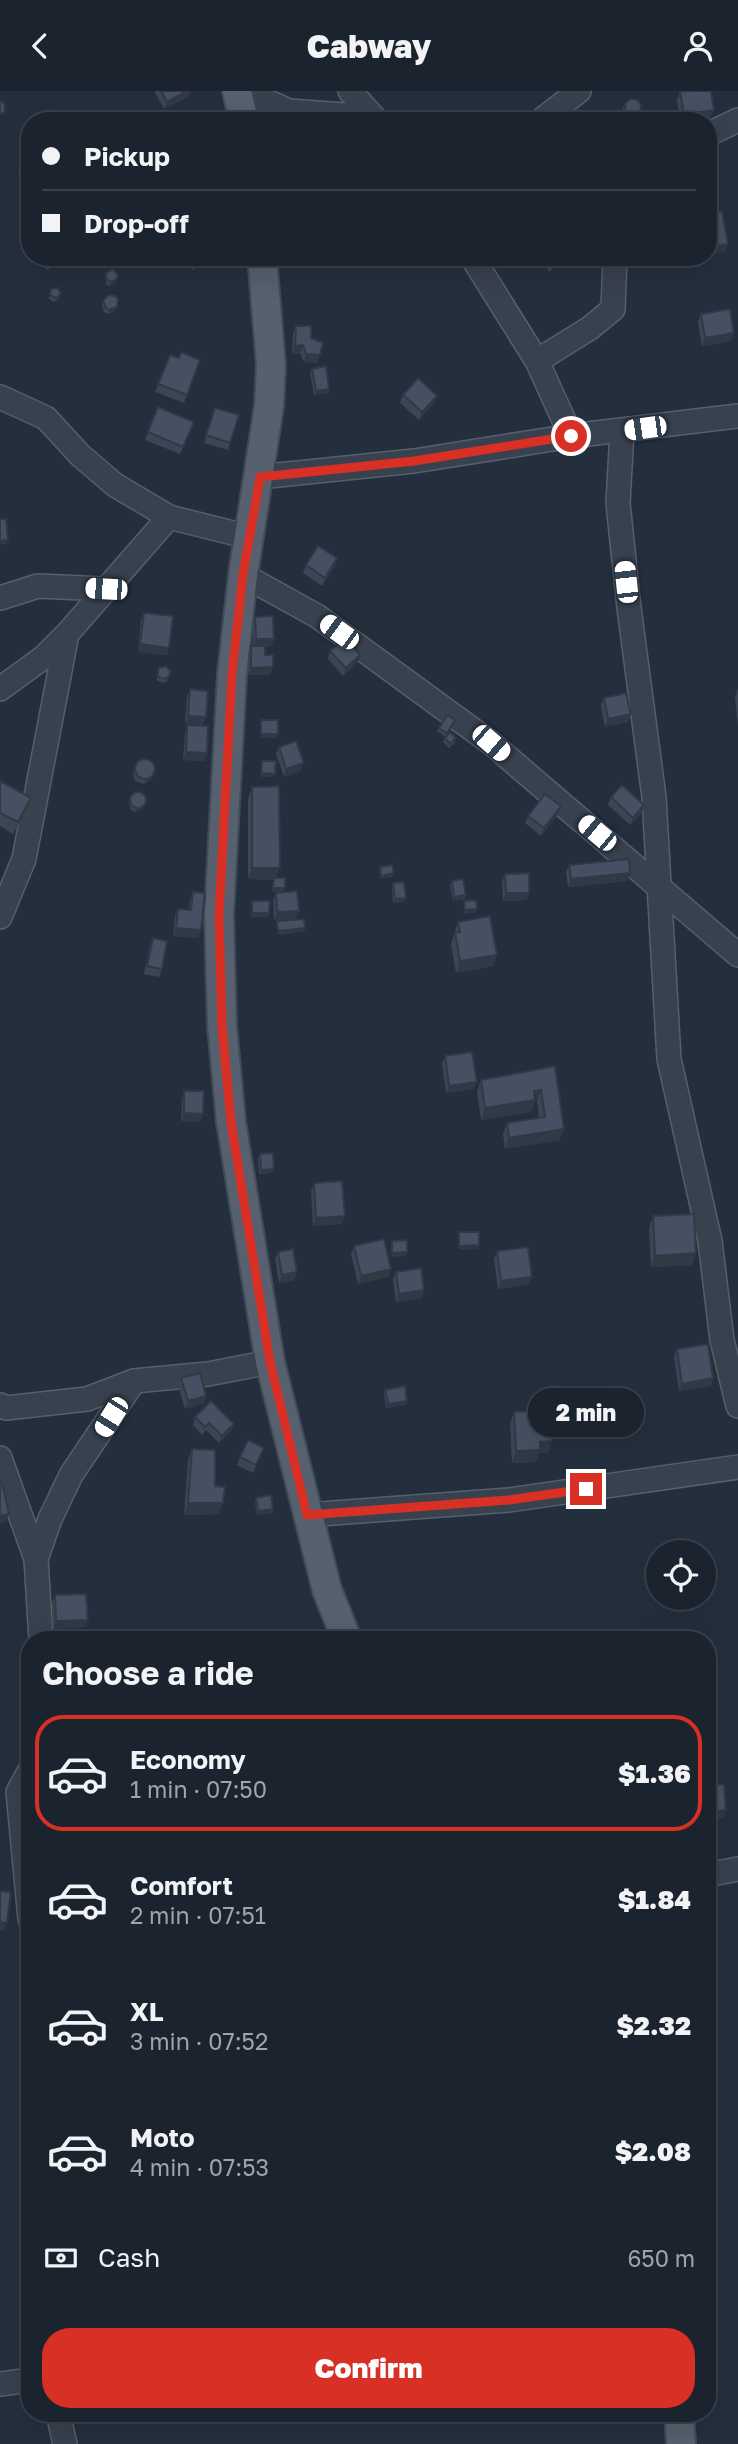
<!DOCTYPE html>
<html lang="en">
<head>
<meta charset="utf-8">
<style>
	:root { --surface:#1b232e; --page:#242b36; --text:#f1f3f6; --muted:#a0a4aa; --line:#39404a; --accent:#d93025 }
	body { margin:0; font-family:"Golos Text",sans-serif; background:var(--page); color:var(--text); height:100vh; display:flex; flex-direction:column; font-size:26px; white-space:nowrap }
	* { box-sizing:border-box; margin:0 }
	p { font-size:23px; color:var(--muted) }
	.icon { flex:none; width:38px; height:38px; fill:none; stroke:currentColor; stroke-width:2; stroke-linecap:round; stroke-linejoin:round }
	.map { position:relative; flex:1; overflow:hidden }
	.drawer { position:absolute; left:21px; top:1540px; width:695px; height:791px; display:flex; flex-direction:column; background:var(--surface); border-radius:28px; box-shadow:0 7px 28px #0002,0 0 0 2px var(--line) }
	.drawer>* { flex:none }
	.banner { position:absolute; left:21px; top:21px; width:696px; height:154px; border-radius:28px; box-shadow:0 7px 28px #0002,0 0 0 2px var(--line); display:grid; align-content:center; height:154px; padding:0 21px; background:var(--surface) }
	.buttons { position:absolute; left:646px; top:1449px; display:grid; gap:14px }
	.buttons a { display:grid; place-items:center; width:70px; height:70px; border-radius:50%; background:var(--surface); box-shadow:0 7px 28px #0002,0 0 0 2px var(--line); font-size:35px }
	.end { position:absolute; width:32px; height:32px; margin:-16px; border:9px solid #d93025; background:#fff; box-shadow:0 0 0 4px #fff }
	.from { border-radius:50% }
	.bubble { position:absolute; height:49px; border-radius:24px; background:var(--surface); box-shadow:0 7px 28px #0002,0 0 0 2px var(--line); font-size:23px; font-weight:800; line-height:49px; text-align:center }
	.car { position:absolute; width:21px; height:42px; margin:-21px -10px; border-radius:9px; box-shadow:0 0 5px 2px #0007; background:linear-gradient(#fff 24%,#345 0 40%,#fff 0 76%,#345 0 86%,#fff 0) }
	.banner b { display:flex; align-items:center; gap:24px; height:66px; font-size:26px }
	.banner b+b { border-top:2px solid var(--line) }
	.banner i { width:18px; height:18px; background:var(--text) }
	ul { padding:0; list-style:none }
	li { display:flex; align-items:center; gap:21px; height:116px; margin:0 14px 10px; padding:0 7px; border:4px solid transparent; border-radius:28px }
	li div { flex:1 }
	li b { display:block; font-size:26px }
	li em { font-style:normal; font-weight:800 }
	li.on { border-color:var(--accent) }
	li>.icon { width:63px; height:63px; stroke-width:1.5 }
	h2 { padding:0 21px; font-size:32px; line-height:84px }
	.pay { display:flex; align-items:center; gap:18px; height:77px; padding:0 21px; font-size:26px }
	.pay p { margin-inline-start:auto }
	.primary-button { display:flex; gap:14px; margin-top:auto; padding:14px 21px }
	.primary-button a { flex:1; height:80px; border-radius:28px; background:var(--accent); color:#fff; font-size:28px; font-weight:800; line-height:80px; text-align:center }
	header { display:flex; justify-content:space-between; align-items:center; height:91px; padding:0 21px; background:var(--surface); font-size:32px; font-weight:800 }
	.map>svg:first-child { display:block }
</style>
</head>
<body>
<header><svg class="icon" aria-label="back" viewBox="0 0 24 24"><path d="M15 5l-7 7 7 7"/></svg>Cabway<svg class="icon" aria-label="person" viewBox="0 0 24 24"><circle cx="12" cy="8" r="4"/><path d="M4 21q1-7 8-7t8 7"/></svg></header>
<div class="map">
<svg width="738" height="2353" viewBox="0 0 738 2353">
	<rect width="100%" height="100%" fill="#242f3e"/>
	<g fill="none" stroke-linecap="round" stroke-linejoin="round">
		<defs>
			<path id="minor" d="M350 0 377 30
				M239 5 262 8 289 20 373 26
				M540 30 579 0
				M709 43 738 29
				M472 166 537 270 571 345
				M537 270 590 237 613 218 615 166
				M0 306 46 327 80 364 115 394 169 426 249 446
				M622 340 618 412 629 517 654 706 669 968 710 1150 722 1249 738 1315
				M259 386 414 370 571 345 738 325
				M243 484 317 525 491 652 738 864
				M0 507 38 495 106 498
				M0 598 44 566 67 543
				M0 826 24 768 67 543 169 426
				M0 1314 6 1317 87 1308 134 1290 208 1283 270 1271
				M0 1367 36 1468 41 1549
				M307 1424 509 1409 738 1376
				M36 1468 50 1428 71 1384 134 1290
				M30 1679 18 1701 30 1828
				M707 1784 738 1778
				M0 2293 30 2289
				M58 2322 65 2353"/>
			<path id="major" d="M237 0 244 30
				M262 166 271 274 269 315 243 484 232 583 219 824 222 935 231 1031 270 1271 327 1499 347 1549
				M679 2322 681 2353"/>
		</defs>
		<!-- minor casing -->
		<use href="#minor" stroke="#565f6c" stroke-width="26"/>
		<!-- major casing -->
		<use href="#major" stroke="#414a57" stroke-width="32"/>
		<!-- minor -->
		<use href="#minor" stroke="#38414e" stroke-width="23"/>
		<!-- major -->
		<use href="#major" stroke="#56606e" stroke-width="28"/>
	</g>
	<!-- wall -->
	<path fill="#3b4654" d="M156 0H190L188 6 164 18 155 2Z
		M680 1 711 26 691 30H680L677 9Z
		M625 11 638 25 631 29 626 28 622 20Z
		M30 48V87L18 83Z
		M44 166 54 170 53 174 48 179 42 175Z
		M183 166H207L193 179Z
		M498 166H513L504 173Z
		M561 169 559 173 550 181 546 176 548 172Z
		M106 182 117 188 116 192 109 195 106 193 105 186Z
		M51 198 61 203 59 207 54 211 49 208Z
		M103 210 115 220 108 223 104 221 102 214Z
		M701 223 731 250 702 255 698 231Z
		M296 235 311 247 320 264 317 272 304 271 300 262 292 263 293 243Z
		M170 264 179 267 200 269 184 312 155 301Z
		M312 278 329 298 328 302 314 304 310 282Z
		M403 304 434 312 419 329 400 312Z
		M158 316 194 331 180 363 145 349Z
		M215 317 230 352 228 359 204 352Z
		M306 474 335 475 322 495 303 482Z
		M144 522 167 564 138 561 141 529Z
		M255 526 271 556H265V564L273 576 270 584H248V563L251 555H253V533Z
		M330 560 358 571 343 585 328 568Z
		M158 577 168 589 165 592 157 590V581Z
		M738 597V635L735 606Z
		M190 598 203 634 185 633 187 606Z
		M604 607 631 623 628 631 605 636 601 615Z
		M455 629 446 646 456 647 455 651 449 657 443 651 446 646 437 640 439 637Z
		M187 634 207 662 204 670 183 669 185 642Z
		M279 656 301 680 284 686 276 663Z
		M136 672 152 688 144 693 135 690 133 685Z
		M0 690 26 718 13 743 0 735Z
		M252 696 276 787 285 797 283 801 272 800 273 789 248 788V707Z
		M611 706 642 722 630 734 608 714Z
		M130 707 143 718 135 721 131 719 129 710Z
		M561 715 558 723 541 745 525 732 528 725Z
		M569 774 628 790 568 796 566 781Z
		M505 783 527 809 503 810 502 791Z
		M452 790 466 804 465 808 453 810 450 794Z
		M393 792 404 811 393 812 392 796Z
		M193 801 201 839 198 847 173 845 175 825 178 818 189 819 190 809Z
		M276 802 299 820 296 827 274 829 273 809Z
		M458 831 493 875 456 882 451 853Z
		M153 847 162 878 159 886 144 883 150 855Z
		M445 965 474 998 446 1002 442 972Z
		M555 975 560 1049 505 1058 503 1043 507 1032 539 1027 537 1010H535L531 1021 481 1029 477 1000 481 989Z
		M184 1000 203 1023 200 1031 181 1030 182 1008Z
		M260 1063 274 1078 272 1082 259 1083 258 1067Z
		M314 1092 342 1133 313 1135 311 1100Z
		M653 1125 696 1162 692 1174 651 1176 649 1137Z
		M354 1155 391 1178 388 1186 358 1193 351 1163Z
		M497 1160 532 1186 529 1193 498 1198 494 1168Z
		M278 1161 294 1189 279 1192 275 1168Z
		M396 1181 422 1207 396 1211 393 1188Z
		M677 1258 713 1287 711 1295 679 1300 674 1266Z
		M181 1287 206 1305 204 1312 185 1318 178 1295Z
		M385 1299 406 1314 386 1317 384 1303Z
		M514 1321 548 1362H539L536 1371 512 1372 510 1332Z
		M195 1326 234 1333 231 1340 219 1352 206 1339 202 1344 193 1334Z
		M264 1357 253 1382 237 1374 240 1366Z
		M192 1358 215 1395 219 1423 184 1424 188 1370Z
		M256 1407 273 1418 272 1422 257 1424 255 1411Z
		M55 1504 85 1536 53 1538 52 1512Z
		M707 1695 726 1719 723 1727 708 1728Z"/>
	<!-- shaded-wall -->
	<path fill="#303945" d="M187 0H190L188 6 164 18 167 11Z
		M714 19 711 26 691 30H681L684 24Z
		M640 21 638 25 631 29 632 25Z
		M728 153 725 161 709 164V156Z
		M201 166H207L193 179 196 171Z
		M507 166H513L504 173Z
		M561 169 559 173 550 181 552 177Z
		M117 188 116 192 109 195 111 191Z
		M117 216 115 220 108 223 109 219Z
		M734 242 731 250 702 255 705 247Z
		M303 254 300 262 292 263 295 255Z
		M306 263 320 264 317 272 304 271Z
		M329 298 328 302 314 304 316 300Z
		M437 305 434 312 419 329 422 321Z
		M8 449 6 453 0 454V450Z
		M337 467 335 475 322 495 325 487Z
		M256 548H274L271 556H253Z
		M140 553 169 557 167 564 138 561Z
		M360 564 358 571 343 585 346 577Z
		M273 576 270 584H248L251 577Z
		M631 623 628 631 605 636 608 628Z
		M188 625 206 626 203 634 185 633Z
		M261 643H278L277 647H260Z
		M186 661 207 662 204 670 183 669Z
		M304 672 301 680 284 686 286 678Z
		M261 682 275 683 274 686H260Z
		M154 684 152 688 144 693 146 689Z
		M31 707 26 718 13 743 18 731Z
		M144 714 143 718 135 721 136 717Z
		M644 714 642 722 630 734 633 727Z
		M561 715 558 723 541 745 544 737Z
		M252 777H280L275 789 248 788Z
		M394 782 392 786 380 788 381 785Z
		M630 782 628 790 568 796 571 788Z
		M273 797H285L283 801 272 800Z
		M506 802H529L527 809 503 810Z
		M466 804 465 808 453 810 454 806Z
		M406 807 404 811 393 812 395 808Z
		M477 818 475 822 463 823 465 819Z
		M299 820 296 827 274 829 277 821Z
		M252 822H269L268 826H251Z
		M176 837 201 839 198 847 173 845Z
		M305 837 304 841 277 844 278 840Z
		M497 864 493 875 456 882 460 870Z
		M477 991 474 998 446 1002 449 995Z
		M541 999 537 1010H535L531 1021 481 1029 485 1017 534 1000Z
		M184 1022 203 1023 200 1031 181 1030Z
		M564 1038 560 1049 505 1058 509 1047Z
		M274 1078 272 1082 259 1083 261 1079Z
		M345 1125 342 1133 313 1135 316 1127Z
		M479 1154 478 1158 458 1159 459 1155Z
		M407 1161 406 1165 391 1166 392 1162Z
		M696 1162 692 1174 651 1176 655 1165Z
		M391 1178 388 1186 358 1193 361 1185Z
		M297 1181 294 1189 279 1192 282 1184Z
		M532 1186 529 1193 498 1198 501 1190Z
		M424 1199 422 1207 396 1211 399 1203Z
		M713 1287 711 1295 679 1300 682 1293Z
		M206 1305 204 1312 185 1318 188 1310Z
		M407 1310 406 1314 386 1317 388 1313Z
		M234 1333 231 1340 219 1352 222 1345Z
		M552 1350 548 1362H539L536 1371 512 1372 516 1360 540 1351Z
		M188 1412H223L219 1423 184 1424Z
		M273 1418 272 1422 257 1424 258 1420Z
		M9 1423 6 1430 0 1432V1425Z
		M88 1529 85 1536 53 1538 56 1530Z
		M726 1719 723 1727 708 1728 711 1721Z
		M0 1831 7 1832 4 1840 0 1839Z"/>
	<!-- building -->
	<path fill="#455162" stroke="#303945" stroke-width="2" d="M161 0H187L167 11Z
		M687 0H711L714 19 684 24 680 1Z
		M625 16a8 8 0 1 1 16 0a8 8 0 1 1-16 0Z
		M0 10 4 12 5 20 2 23 0 22Z
		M30 49V78L21 75Z
		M722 120 728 153 709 156V122Z
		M44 166H54V170L49 175 43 171Z
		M192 166H201L196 171Z
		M554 166H558L561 169 552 177 548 172Z
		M113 178 118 184 117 188 111 191 107 189 106 182Z
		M58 197 61 203 56 207 50 204 51 198Z
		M108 204 116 205 118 209 117 216 109 219 106 217 103 210Z
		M730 218 734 242 705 247 701 223Z
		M296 235H311V247L323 252 320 264 306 263 303 254 295 255Z
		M181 261 200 269 187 304 158 293 170 264 179 267Z
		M326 275 329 298 316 300 312 278Z
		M418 287 437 305 422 321 403 304Z
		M158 316 194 331 183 356 148 341Z
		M215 317 239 324 230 352 206 344Z
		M0 428H6L8 449 0 450Z
		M318 455 337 467 325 487 306 474Z
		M144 522 173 525 169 557 140 553Z
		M273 525 274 548H256L255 526Z
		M345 547 360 564 346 577 330 560Z
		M251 555H265V564H273V576L251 577Z
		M166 575 171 581 169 585 166 588 158 586V577Z
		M190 598 208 600 206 626 188 625Z
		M626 602 631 623 608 628 604 607Z
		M447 624 455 629 447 642 439 637Z
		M261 629H278V643H261Z
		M187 634 208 635 207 662 186 661Z
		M450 641 456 647 450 653 445 647Z
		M296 650 304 672 286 678 279 656Z
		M135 678a10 10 0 1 1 20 0a10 10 0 1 1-20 0Z
		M262 670H276L275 683 261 682Z
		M0 690 31 707 18 731 0 722Z
		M622 694 644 714 633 727 611 706Z
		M279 695 280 777H252V696Z
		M130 709a8 8 0 1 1 16 0a8 8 0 1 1-16 0Z
		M545 703 561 715 544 737 528 725Z
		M629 768 630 782 571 788 569 774Z
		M392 774 394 782 381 785 380 776Z
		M529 782V802H506L505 783Z
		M274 787H285V797H273Z
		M463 788 466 804 454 806 452 790Z
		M404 791 406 807 395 808 393 792Z
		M297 800 299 820 277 821 276 802Z
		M193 801 205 802 201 839 176 837 178 818 191 819Z
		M476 809 477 818 465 819 464 810Z
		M252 810H270L269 822H252Z
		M490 825 497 864 460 870 455 842 460 841 458 831Z
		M304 828 305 837 278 840 277 830Z
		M153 847 167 850 162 878 147 875Z
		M472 961 477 991 449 995 445 965Z
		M555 975 564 1038 509 1047 507 1032 545 1026 541 999 534 1000 535 1009 485 1017 481 989Z
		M184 1000H204L203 1023 184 1022Z
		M273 1062 274 1078 261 1079 260 1063Z
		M342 1090 345 1125 316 1127 314 1092Z
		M694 1123 696 1162 655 1165 653 1125Z
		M459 1141H479V1154L459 1155Z
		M384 1148 391 1178 361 1185 354 1155Z
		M407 1149V1161L392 1162V1150Z
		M528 1156 532 1186 501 1190 497 1160Z
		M293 1158 297 1181 282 1184 278 1161Z
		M421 1177 424 1199 399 1203 396 1181Z
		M708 1253 713 1287 682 1293 677 1258Z
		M200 1282 206 1305 188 1310 181 1287Z
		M405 1295 407 1310 388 1313 385 1299Z
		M211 1310 234 1333 222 1345 209 1332 205 1336 195 1326Z
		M550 1319 552 1350 540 1351V1359L516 1360 514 1321Z
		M248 1349 264 1357 256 1374 240 1366Z
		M192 1358 215 1359V1395L225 1396 223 1412H188Z
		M0 1391H2L9 1423 0 1425Z
		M271 1404 273 1418 258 1420 256 1407Z
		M86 1503 88 1529 56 1530 55 1504Z
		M724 1693 726 1719 711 1721 710 1714H707V1695Z
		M0 1800 11 1801 7 1832 0 1831Z"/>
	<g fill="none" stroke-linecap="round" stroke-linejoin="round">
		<!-- route -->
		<path stroke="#d93025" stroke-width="9" d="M571 345 414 370 260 386 243 484 232 583 219 824 222 935 231 1031 270 1271 307 1424 509 1409 586 1398"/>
	</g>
</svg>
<div class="buttons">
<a><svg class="icon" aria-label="locate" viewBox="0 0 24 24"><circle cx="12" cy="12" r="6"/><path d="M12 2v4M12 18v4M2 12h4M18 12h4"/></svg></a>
</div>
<i class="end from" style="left:571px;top:345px"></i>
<i class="end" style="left:586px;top:1398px"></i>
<div class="bubble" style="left:528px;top:1297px;width:116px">2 min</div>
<i class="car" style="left:645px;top:337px;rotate:262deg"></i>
<i class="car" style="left:626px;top:491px;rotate:354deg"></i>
<i class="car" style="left:106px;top:498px;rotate:273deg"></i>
<i class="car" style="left:339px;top:541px;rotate:306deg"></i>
<i class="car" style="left:491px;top:652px;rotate:131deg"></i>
<i class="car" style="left:597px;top:742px;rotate:310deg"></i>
<i class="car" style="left:111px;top:1326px;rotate:212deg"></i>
<div class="banner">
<b><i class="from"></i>Pickup</b>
<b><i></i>Drop-off</b>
</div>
<section class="drawer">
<h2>Choose a ride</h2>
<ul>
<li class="on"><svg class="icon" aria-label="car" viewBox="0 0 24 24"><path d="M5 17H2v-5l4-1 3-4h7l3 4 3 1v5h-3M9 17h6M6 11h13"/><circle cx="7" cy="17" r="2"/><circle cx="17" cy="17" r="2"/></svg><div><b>Economy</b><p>1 min · 07:50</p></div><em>$1.36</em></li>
<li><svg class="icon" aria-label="car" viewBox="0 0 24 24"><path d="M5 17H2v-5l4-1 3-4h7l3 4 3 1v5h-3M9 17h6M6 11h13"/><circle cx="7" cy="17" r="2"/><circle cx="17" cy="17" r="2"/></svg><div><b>Comfort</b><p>2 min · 07:51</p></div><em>$1.84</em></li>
<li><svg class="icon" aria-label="car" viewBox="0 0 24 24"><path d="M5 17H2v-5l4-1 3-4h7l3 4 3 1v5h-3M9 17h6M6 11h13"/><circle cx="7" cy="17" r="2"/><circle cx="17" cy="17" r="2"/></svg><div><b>XL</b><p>3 min · 07:52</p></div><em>$2.32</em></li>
<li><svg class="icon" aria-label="car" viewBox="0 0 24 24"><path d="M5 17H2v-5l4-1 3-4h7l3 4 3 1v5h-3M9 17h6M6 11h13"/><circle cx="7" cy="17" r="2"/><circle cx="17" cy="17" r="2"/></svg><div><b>Moto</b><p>4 min · 07:53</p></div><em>$2.08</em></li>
</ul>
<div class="pay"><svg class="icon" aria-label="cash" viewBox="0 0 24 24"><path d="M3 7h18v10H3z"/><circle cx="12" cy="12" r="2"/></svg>Cash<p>650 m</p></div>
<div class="primary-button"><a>Confirm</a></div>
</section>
</div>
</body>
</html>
